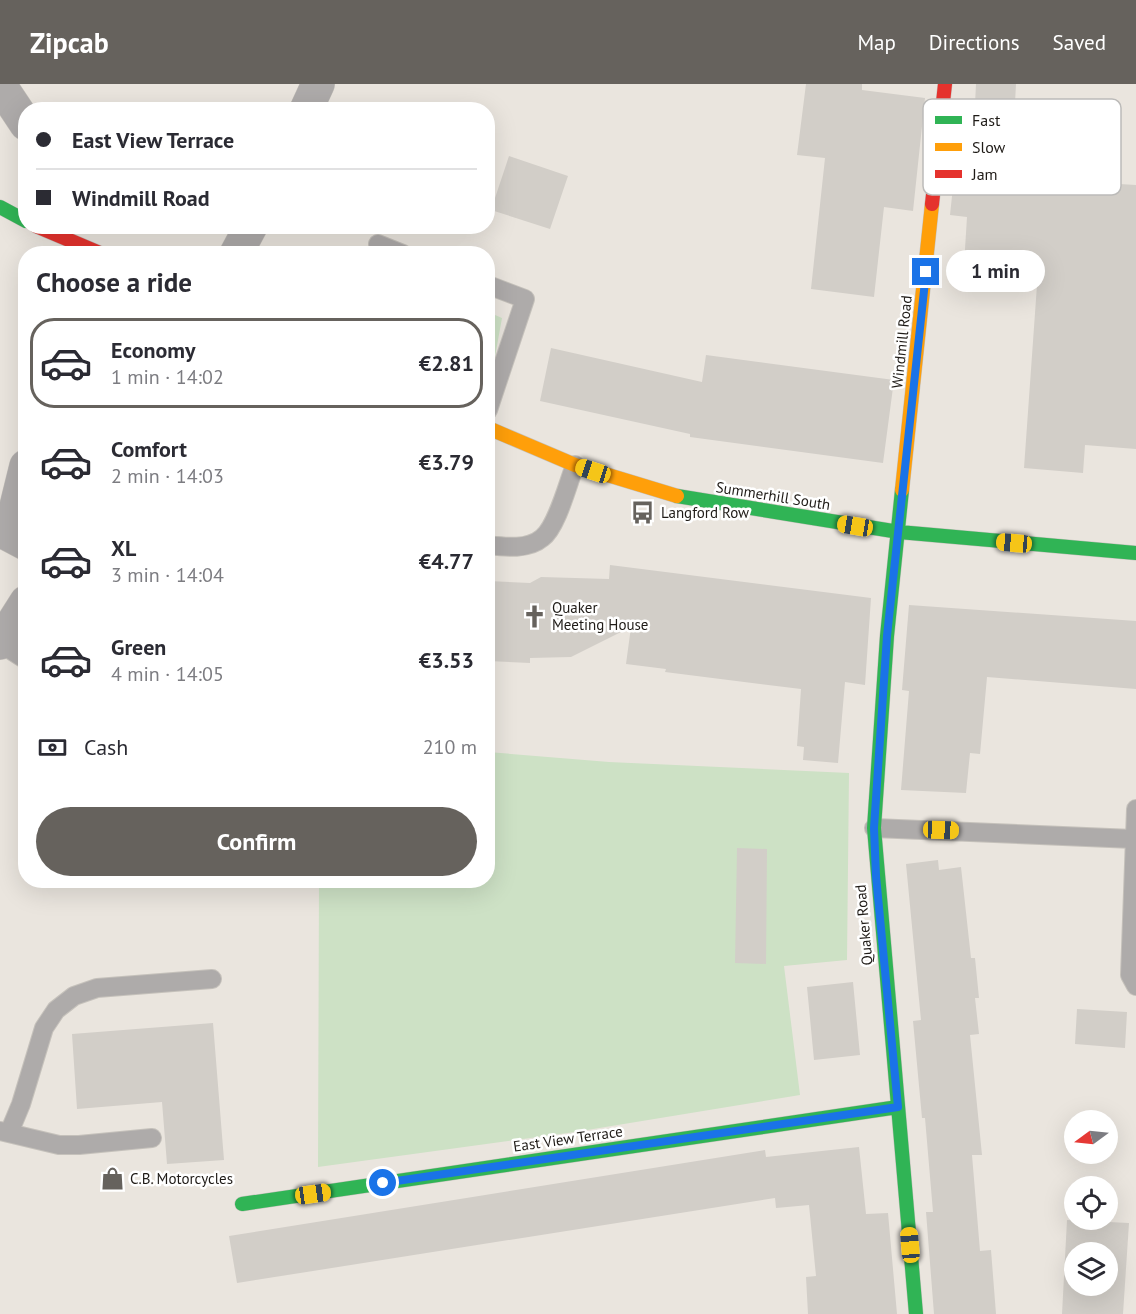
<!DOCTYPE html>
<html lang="en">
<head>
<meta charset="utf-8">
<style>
	:root { --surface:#fff; --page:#f7f7f7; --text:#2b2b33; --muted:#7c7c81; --line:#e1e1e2; --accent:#66625d }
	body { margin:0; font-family:"PT Sans",sans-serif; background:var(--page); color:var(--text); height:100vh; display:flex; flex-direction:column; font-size:22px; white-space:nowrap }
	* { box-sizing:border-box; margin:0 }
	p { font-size:20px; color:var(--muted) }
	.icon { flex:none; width:33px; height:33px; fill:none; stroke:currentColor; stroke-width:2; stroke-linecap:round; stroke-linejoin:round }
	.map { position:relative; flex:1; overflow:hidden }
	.sheet { position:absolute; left:18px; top:162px; width:477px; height:642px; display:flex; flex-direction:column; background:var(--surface); border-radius:24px; box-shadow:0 6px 24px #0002 }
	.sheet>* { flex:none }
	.guide { position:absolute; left:18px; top:18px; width:477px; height:132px; border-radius:24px; box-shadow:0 6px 24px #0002; display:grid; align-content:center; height:132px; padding:0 18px; background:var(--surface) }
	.needle { width:39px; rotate:255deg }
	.buttons { position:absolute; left:1064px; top:1026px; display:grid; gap:12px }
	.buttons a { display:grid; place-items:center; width:54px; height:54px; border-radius:50%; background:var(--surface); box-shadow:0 6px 24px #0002; font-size:30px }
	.end { position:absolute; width:27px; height:27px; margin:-14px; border:8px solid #1a73e8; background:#fff; box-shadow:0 0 0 3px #fff }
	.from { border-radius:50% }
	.bubble { position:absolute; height:42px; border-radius:21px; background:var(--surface); box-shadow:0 6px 24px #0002; font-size:20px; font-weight:800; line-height:42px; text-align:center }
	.car { position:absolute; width:18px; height:36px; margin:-18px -9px; border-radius:8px; box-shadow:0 0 4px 2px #0007; background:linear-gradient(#f5c518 24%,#345 0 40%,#f5c518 0 76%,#345 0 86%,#f5c518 0) }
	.guide b { display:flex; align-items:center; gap:21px; height:57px; font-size:22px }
	.guide b+b { border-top:2px solid var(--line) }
	.guide i { width:15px; height:15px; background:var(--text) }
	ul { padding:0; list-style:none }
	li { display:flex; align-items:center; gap:18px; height:90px; margin:0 12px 9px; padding:0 6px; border:3px solid transparent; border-radius:24px }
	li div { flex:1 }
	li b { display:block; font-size:22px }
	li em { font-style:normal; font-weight:800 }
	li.selected { border-color:var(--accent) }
	li>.icon { width:54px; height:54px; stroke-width:1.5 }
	h2 { padding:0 18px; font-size:27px; line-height:72px }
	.pay { display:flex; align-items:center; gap:15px; height:66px; padding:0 18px; font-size:22px }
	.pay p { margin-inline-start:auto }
	.primary-button { display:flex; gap:12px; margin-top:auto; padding:12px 18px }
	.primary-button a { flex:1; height:69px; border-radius:36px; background:var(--accent); color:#fff; font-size:24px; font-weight:800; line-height:69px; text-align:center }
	header { display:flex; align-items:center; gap:36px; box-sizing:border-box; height:84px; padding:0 30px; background:var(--accent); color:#fff }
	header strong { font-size:28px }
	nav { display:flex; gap:33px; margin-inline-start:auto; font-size:21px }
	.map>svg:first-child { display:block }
</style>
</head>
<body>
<header>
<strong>Zipcab</strong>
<nav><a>Map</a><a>Directions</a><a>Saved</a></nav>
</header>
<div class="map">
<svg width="1136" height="1230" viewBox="0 0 1136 1230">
	<rect width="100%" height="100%" fill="#eae5de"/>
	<!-- green -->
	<path fill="#cde1c5" d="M488 228 502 234 494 278 488 275Z
		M488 668 609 678 849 689 847 876 784 882 800 1011 575 1048 318 1083 319 797 488 796Z"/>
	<!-- building -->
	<path fill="#d2cec8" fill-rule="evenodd" d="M806 0H862V6L925 14 913 127 884 123 874 213 811 205 825 74 797 71Z
		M976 0H1016L1013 57 1106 64 1103 99 1136 101V365L1085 361 1083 389 1024 384 1037 201 963 197 967 133 950 131 962 18 975 20Z
		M509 72 568 92 550 145 491 126Z
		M551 264 702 298 706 271 894 296 883 379 690 353V350L540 317Z
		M610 481 871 514 865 601 845 598 838 679 803 676 804 663 797 662 801 605 665 588 666 585 626 580 631 543 571 573 530 574V579L488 577V497L530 499 541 493 609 495Z
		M909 521 1136 537V605L987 593 980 670 970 669 966 709 901 706 909 607 902 606Z
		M737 764 767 765 766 880 735 879Z
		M938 776 939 786 961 783 971 874H975L979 914H975L979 950 970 951 982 1071H972L980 1167 991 1166 996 1230H934L926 1128H933L925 1034H922L913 937 921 936 906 780Z
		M853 898 860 971 814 976 807 903Z
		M1077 925 1127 928 1125 964 1075 960Z
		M213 939 224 1076 167 1080 162 1018 77 1025 72 950Z
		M859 1063 866 1130 888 1129 897 1230H808L806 1193 816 1192 809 1121 776 1124 775 1114 237 1199 229 1152 765 1066 766 1073Z
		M1067 1136 1129 1139 1123 1230H1062ZM1074 1168H1107V1202H1074Z"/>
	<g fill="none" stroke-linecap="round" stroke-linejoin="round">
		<defs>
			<path id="lane" d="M378 160 403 170
				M488 201 525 215 488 326
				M488 461C505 463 528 466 542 454 557 443 568 399 575 381
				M0 559 26 576
				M1136 725 1130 891 1136 902
				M874 744 1133 755
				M0 1047 59 1061H79L152 1054
				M9 1049 21 1020 44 944 56 926 74 912 97 904 212 895"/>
			<path id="street" d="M0 1 26 40
				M306 26 318 0
				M236 170 251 142
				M26 382 9 451 26 460
				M0 559 26 518"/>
			<path id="fast" d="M0 123 26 137
				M902 406 887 552 874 744 916 1230
				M677 412 899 448 1136 469
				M242 1120 898 1023"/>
			<path id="slow" d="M488 344 575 381 677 412
				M902 406 932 120"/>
			<path id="jam" d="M932 120 945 0
				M36 142 102 170"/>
		</defs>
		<!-- lane casing -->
		<use href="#lane" stroke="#c5c1bb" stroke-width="20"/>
		<!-- street casing -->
		<use href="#street" stroke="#c5c1bb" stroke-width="34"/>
		<!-- fast casing -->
		<use href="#fast" stroke="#c5c1bb" stroke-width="15"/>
		<!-- slow casing -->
		<use href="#slow" stroke="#c5c1bb" stroke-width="15"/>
		<!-- jam casing -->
		<use href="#jam" stroke="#c5c1bb" stroke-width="15"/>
		<!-- lane -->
		<use href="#lane" stroke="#aeabaa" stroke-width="18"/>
		<!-- street -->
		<use href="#street" stroke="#aeabaa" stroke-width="33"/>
		<!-- fast -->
		<use href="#fast" stroke="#30b455" stroke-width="14"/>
		<!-- slow -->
		<use href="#slow" stroke="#ff9f0a" stroke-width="14"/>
		<!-- jam -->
		<use href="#jam" stroke="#e5322d" stroke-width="14"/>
	</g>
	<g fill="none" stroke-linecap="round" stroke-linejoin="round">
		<!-- route -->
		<path stroke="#1a73e8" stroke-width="8" d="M383 1099 898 1023 876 792 874 744 887 552 926 188"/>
	</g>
	<!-- icons -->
	<defs>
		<symbol id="bus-bare" viewBox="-9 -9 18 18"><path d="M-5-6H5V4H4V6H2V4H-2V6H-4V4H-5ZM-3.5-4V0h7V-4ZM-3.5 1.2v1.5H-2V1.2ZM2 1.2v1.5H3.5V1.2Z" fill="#66625d" stroke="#fff" stroke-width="2.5" paint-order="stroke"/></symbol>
		<symbol id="church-bare" viewBox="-9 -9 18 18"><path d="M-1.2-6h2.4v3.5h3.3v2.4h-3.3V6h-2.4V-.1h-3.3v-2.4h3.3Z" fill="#66625d" stroke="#fff" stroke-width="2.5" paint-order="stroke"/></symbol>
		<symbol id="shop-bare" viewBox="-9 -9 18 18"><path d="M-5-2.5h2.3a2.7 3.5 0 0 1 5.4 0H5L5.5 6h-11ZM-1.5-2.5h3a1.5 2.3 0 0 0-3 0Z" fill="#66625d" stroke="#fff" stroke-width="2.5" paint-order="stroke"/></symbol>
	</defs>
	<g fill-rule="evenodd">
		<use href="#bus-bare" x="626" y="412" width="33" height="33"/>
		<use href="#church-bare" x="518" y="516" width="33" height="33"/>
		<use href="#shop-bare" x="96" y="1078" width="33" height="33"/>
	</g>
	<g text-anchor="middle" stroke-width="5" stroke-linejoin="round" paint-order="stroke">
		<!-- street labels -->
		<g font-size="15" fill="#1f1b17" stroke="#fff">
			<text transform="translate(902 258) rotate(-84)" y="5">Windmill Road</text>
			<text transform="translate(773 412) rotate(9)" y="5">Summerhill South</text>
			<text transform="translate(864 841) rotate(-95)" y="5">Quaker Road</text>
			<text transform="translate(568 1055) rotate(-8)" y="5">East View Terrace</text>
		</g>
		<!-- poi labels -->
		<g font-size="15" fill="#1f1b17" stroke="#fff" text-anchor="start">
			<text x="661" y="434">Langford Row</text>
			<text x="552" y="529">Quaker<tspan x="552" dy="17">Meeting House</tspan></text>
			<text x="130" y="1100">C.B. Motorcycles</text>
		</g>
	</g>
	<!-- legend -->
	<rect x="923" y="15" width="198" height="96" rx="9" fill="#fff" stroke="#bcbbb9" stroke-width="1.5"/>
	<rect x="935" y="32" width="27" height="8" fill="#30b455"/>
	<rect x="935" y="59" width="27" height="8" fill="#ff9f0a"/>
	<rect x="935" y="86" width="27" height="8" fill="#e5322d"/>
	<g font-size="16" fill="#1f1b17">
		<text x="972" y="42">Fast</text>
		<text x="972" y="69">Slow</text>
		<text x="972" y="96">Jam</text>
	</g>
</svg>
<div class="buttons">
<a><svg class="needle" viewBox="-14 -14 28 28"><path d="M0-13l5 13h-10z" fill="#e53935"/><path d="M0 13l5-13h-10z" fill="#7c7c81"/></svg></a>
<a><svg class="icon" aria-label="locate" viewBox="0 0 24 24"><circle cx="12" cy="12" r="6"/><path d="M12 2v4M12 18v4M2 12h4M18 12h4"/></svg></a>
<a><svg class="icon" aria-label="layers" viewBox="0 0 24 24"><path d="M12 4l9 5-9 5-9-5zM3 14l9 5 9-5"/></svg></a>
</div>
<i class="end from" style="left:383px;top:1099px"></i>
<i class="end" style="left:926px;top:188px"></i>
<div class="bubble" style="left:946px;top:166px;width:99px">1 min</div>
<i class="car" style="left:593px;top:387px;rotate:288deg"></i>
<i class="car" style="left:855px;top:442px;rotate:279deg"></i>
<i class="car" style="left:1014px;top:459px;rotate:275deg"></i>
<i class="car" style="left:941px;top:746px;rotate:92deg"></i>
<i class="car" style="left:313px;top:1110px;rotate:82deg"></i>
<i class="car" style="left:910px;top:1161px;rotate:355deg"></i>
<div class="guide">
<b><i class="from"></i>East View Terrace</b>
<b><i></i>Windmill Road</b>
</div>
<section class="sheet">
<h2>Choose a ride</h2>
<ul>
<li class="selected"><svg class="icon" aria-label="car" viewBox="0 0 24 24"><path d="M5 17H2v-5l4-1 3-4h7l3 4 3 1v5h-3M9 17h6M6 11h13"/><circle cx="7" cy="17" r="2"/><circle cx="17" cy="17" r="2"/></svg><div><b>Economy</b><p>1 min · 14:02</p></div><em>€2.81</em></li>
<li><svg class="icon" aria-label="car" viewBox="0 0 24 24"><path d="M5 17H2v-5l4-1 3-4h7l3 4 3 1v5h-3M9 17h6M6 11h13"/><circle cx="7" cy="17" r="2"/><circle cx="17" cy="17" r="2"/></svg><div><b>Comfort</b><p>2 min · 14:03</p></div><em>€3.79</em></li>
<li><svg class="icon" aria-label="car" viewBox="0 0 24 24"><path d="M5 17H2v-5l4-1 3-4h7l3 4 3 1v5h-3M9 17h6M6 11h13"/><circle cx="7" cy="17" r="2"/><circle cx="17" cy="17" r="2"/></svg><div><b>XL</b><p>3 min · 14:04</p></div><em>€4.77</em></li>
<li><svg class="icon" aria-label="car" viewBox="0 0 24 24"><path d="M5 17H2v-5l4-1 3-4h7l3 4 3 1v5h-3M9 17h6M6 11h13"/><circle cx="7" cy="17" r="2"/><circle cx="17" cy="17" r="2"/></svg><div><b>Green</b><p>4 min · 14:05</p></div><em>€3.53</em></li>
</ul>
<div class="pay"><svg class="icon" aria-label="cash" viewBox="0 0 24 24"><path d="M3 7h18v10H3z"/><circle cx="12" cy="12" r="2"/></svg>Cash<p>210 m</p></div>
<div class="primary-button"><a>Confirm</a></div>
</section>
</div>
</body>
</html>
